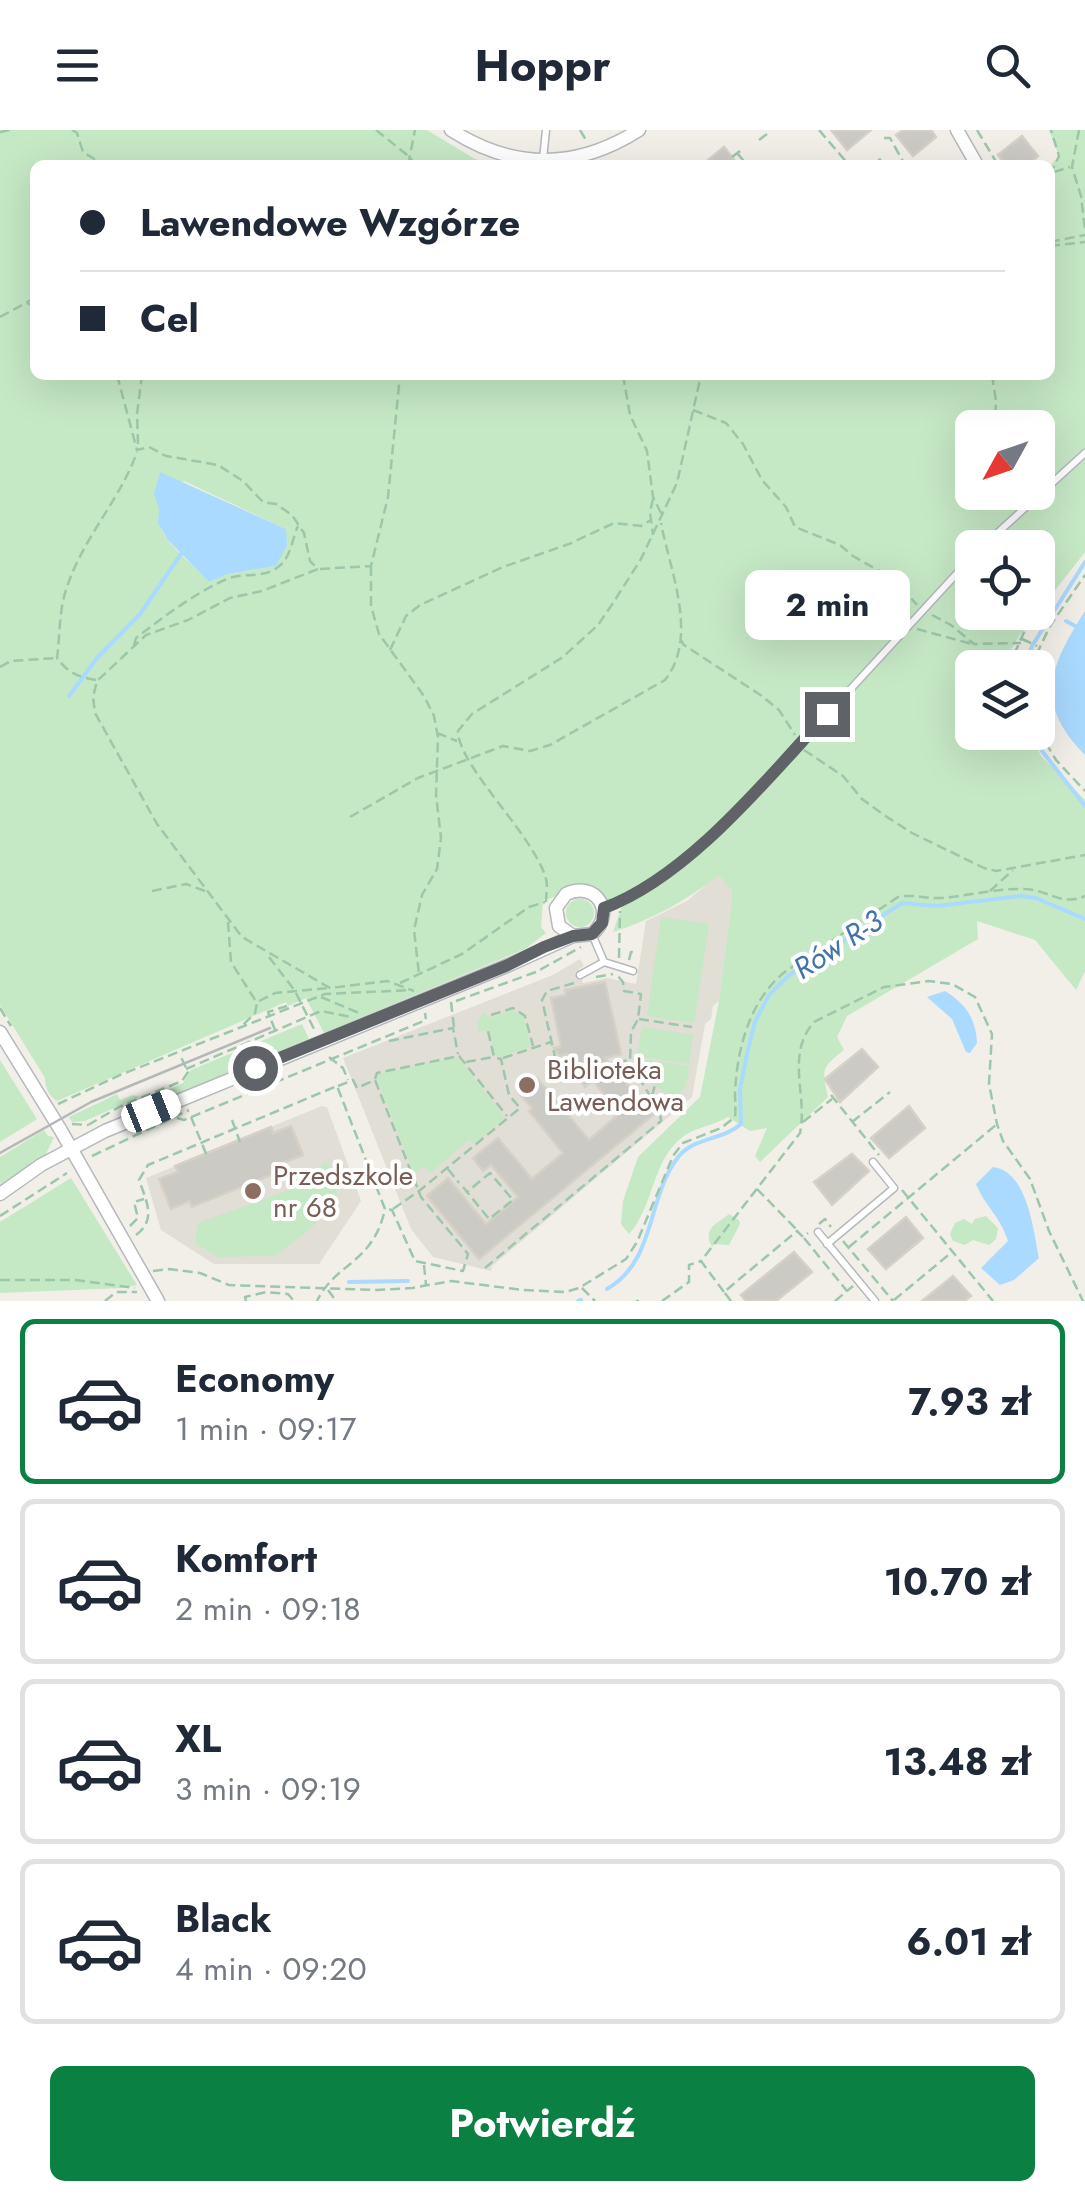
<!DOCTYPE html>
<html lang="pl">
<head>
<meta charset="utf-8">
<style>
	:root { --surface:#fff; --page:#f2f2f3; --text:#1f2937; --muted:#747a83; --line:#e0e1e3; --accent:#0b8043 }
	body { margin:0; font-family:Jost,sans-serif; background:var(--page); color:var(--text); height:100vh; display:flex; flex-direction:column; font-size:38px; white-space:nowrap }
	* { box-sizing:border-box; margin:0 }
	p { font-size:32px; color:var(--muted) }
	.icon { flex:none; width:55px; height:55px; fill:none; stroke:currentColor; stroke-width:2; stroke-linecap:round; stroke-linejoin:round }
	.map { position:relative; height:1171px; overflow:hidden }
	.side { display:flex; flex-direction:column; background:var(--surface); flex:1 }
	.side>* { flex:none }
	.top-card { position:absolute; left:30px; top:30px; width:1025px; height:220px; border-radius:15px; box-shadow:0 10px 40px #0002; display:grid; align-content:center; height:220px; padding:0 50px; background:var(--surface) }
	.needle { width:65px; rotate:230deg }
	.controls { position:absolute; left:955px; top:280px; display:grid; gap:20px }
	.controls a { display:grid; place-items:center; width:100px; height:100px; border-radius:15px; background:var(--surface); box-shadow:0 10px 40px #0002; font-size:50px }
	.end { position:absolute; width:45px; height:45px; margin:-22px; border:12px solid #5f6368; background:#fff; box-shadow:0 0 0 5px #fff }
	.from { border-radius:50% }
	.bubble { position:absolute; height:70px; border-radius:15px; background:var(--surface); box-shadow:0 10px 40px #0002; font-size:32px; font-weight:700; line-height:70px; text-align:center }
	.car { position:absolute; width:30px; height:60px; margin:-30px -15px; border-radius:12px; box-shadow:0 0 8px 2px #0007; background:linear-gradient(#fff 24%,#345 0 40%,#fff 0 76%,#345 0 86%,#fff 0) }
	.top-card b { display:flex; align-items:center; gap:35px; height:95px; font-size:38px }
	.top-card b+b { border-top:2px solid var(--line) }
	.top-card i { width:25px; height:25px; background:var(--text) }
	ul { padding:18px 0 0; list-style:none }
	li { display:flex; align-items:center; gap:30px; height:165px; margin:0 20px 15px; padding:0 30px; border:5px solid var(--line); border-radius:15px }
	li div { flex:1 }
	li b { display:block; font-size:38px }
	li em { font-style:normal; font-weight:700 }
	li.on { border-color:var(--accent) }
	li>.icon { width:90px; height:90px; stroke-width:1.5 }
	.action { display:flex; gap:20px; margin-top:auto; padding:20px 50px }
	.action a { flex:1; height:115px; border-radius:15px; background:var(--accent); color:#fff; font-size:40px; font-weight:700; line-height:115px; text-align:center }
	header { display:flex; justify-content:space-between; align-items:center; height:130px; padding:0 50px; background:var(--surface); font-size:45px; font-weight:700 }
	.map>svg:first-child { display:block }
</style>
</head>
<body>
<header><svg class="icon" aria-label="menu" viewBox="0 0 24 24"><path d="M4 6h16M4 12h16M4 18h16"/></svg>Hoppr<svg class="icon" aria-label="search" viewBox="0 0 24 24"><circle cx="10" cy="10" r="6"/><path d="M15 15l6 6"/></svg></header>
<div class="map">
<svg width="1085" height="1171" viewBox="0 0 1085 1171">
	<rect width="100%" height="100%" fill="#f1efe8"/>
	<!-- education -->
	<path fill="#e1ded6" d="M719 744 732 761V767L719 871 713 876 711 889 705 894 692 967 492 1136 491 1141 433 1127 411 1099 343 928 553 845 580 829 584 836 579 839 583 853 607 848 636 854 646 791 687 771Z
		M322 976 327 977 361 1071 319 1134H214L161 1100 146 1048Z"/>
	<!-- green -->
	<path fill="#c5e8c5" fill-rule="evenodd" d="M0 0H427L475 29 498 35H35V245H1050V36L1059 26 1049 0H1085V422L1038 482V418H972V482H1037L1019 506 1001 537 972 538V602L1030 603 1041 626 1085 670V841L1076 860 1035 810 977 791 978 809 847 886 837 907 844 920C821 938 822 939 828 967L760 1032 755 1026 767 998 750 1001 728 987C715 995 696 997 684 1006 652 1028 654 1077 629 1104L621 1094 623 1071 638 1027 700 967 719 871 732 767V761L719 745C686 771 653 789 613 802L622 776 617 769 608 771C580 738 572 766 543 770L541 797 546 803 525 819 324 903 306 868 288 876 286 872 57 971C49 965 45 959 45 948L0 875ZM972 298H1038V362H972ZM184 351 286 399 276 436 228 444 209 452C194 433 145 402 162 375 168 367 177 359 184 351Z
		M566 783a14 14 0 1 1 28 0a14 14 0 1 1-28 0Z
		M661 787 709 794 694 893 647 886Z
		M512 880 524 887 530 917 499 927 495 925 489 900 478 902V891L484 882 491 888Z
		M302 894 309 909 156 972 151 968 183 953 191 940Z
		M642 897 693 905 689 934 637 926Z
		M457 927 505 988 473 1014 469 1010 430 1043 424 1036 414 1043 377 949 379 944Z
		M639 928 689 936 686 957 673 969C658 957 639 948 639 928Z
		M0 930 37 989 0 1012Z
		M117 964 120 970 133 965 139 967 85 991 72 992 69 987Z
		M44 1000 48 1006 54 1007 45 1026 0 1054V1027Z
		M324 1032 340 1043 335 1073 307 1102 274 1126 217 1127 195 1113 198 1093 309 1053Z
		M71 1048 137 1155 122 1158 0 1163V1092Z
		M729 1084 739 1090 740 1094 729 1115 715 1114 712 1117C702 1098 717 1094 729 1084Z
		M986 1086 998 1098 996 1109 989 1115 973 1110 965 1115 953 1111 950 1104 955 1093 964 1089 972 1094 975 1089Z"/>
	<!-- water -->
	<path fill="#aadaff" d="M160 342 286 399 287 416 276 436 228 444 209 452 168 410 158 393 159 378 154 364Z
		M1085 481V625C1033 573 1050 536 1085 481Z
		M945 861C966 874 976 889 977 913L970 923 966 922 952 889 927 867Z
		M993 1037C1028 1042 1033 1099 1039 1128L1014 1150 1000 1155 981 1138 1008 1111C1000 1086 985 1076 976 1054Z"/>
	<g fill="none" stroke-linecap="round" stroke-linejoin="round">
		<!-- stream -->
		<path stroke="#aadaff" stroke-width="4" d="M1066 491 1077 497 1085 494
			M1024 538 1032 516 1085 432
			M69 566 97 528 140 484 181 424
			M1033 602 1042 621 1085 676
			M349 1152 408 1151
			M607 1159C657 1130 646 1067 679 1026 695 1007 723 1010 741 994L740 959 747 924 755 892 769 865 788 846 902 773 937 776 1020 766 1036 768 1085 789
			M578 1171 581 1170"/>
	</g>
	<!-- building -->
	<path fill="#cccac5" stroke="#d6d1c6" stroke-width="2.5" d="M831 0H871L847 20Z
		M903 0H931L936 7 913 26 896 5Z
		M1022 6 1038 26 1028 35H1006L998 25Z
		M724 17 738 35H702Z
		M605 852 621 924 605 928 653 985 479 1129 427 1066 448 1048 486 1094 518 1067 491 1035 483 1041 473 1028 498 1008 532 1049 563 1023 529 981 532 978 517 961 516 952 537 948 589 1010 620 983 593 951 585 957 574 943 579 938 567 924 559 926 554 918 561 916 551 868 566 865 565 860Z
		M862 919 878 937 840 972 825 949Z
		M909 976 925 998 889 1028 871 1008Z
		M291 996 303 1025 285 1032 288 1038 192 1077 189 1071 171 1079 159 1049 178 1042 175 1036 271 997 273 1003Z
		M852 1024 869 1041 832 1075 814 1052Z
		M906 1087 923 1108 886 1139 868 1119Z
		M794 1122 812 1142 776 1171H746L741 1165Z
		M953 1146 971 1166 964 1171H922Z"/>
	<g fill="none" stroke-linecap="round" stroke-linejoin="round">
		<defs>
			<path id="service" d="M543 29 546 0
				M981 418 1085 323
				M605 778C685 747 755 662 812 601 865 543 919 485 972 427
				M592 804 604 832 633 841
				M580 845 604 832
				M818 1102 875 1171
				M827 1114 894 1058 873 1032"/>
			<path id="minor" d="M451 0C513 40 576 40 639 0
				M957 0 977 35
				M0 902 60 999 158 1171
				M0 1064 41 1035 105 1001 509 835 573 806 592 804C617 783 596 750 566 764L556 778 559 796 573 806"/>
		</defs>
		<!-- service casing -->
		<use href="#service" stroke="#b5b8bc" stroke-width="9"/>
		<!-- minor casing -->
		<use href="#minor" stroke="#b5b8bc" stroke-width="15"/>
		<!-- path -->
		<path stroke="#9cc7a9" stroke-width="2.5" stroke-dasharray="10 5" stroke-linecap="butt" d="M72 0 77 3 83 22 104 35
			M376 0 411 28 413 35
			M580 0 586 10
			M819 0 849 35
			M977 0 998 35
			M1079 0 1072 37 1081 66 1085 100
			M0 2 10 0
			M884 8H890L905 35
			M759 10 767 4
			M738 24 747 35
			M732 27 744 18
			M408 35 415 0
			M873 35 883 27
			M1054 42 1070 37
			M1050 45 1059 26 1051 0
			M1050 112 1085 105
			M1050 116 1085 112
			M27 173 35 177
			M0 187 35 168
			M117 245 137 320 149 317 166 326 218 335 243 351 263 372 276 374 292 385 304 403 310 431 318 439 262 461 230 468 188 490 146 505 97 551 93 567 95 583 157 694 242 807 330 858 387 851 414 861
			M623 245 630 285 647 321 653 367 662 385
			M992 245 996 271 995 298
			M693 280 726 293 743 314 762 350 786 377 795 397 840 415 853 426 895 450 917 475
			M997 288 1010 298
			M138 314 137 284 142 245
			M653 369 650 382 653 405
			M371 436V476L379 504 424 566 434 586 438 607 436 665 441 708 437 739 422 765 414 800 419 844
			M320 439 371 436 388 367 400 245
			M1038 476 1042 469 1038 464
			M932 485 951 495 974 514 1021 513
			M917 499 972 514
			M680 509 684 515 762 566 779 580 795 605
			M1022 509 1037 516
			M134 515 136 508C165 486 193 464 227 449 244 442 263 449 278 437 291 428 292 409 298 396
			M390 520 406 486 420 475 503 437 569 414 614 393 641 396 651 390
			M0 537 11 531 56 528
			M1008 538 1033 482
			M1030 538 1050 496 1085 445
			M96 550C78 547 68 543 57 528 60 506 59 478 67 457 83 408 120 370 137 322
			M1038 600 1056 630 1085 661
			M437 603 457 611
			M804 620 843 646 862 669 884 685 912 703 984 738 996 741 1085 725
			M350 687 418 648 503 616 530 621 550 615 665 550C699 507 670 441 661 393
			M152 761 186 754 205 761
			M990 761 1013 740
			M546 772C546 765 548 755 546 749 534 705 458 636 458 601L472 584 563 527 598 495 613 473 641 429 677 353 701 245
			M228 792 231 832 257 873 255 883 243 895
			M269 827 295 861 315 901
			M619 828 620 781
			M629 830 631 822 636 823
			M596 847 613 844
			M400 853 462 824 529 777 545 772
			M574 853 547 861 542 870 555 927 575 951
			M321 867 359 883
			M259 871 275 863 329 858
			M456 871 536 842 581 817
			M451 872 454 897
			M0 878 11 896
			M491 885 513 878 525 886 533 916
			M639 889 692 897
			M275 900 268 882 287 876
			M389 911 453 898 458 924
			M329 927 343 938 348 950
			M503 928 551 912
			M466 932 493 927
			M602 935 630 930
			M186 939 321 881 351 887
			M375 949 377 943 459 926 507 986
			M338 956 353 950 357 958 375 950 421 1067 468 1124 463 1141 415 1131 392 1080 387 1079
			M831 965 879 1025
			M652 966 655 955
			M58 974 120 945 325 864 411 860
			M191 987 207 1026
			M177 988 184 990 426 890 425 883
			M232 990 240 1012
			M803 992 832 969
			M852 992 890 962
			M72 994 88 995
			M88 995 121 976 182 951 188 942 180 925
			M92 1026 189 980
			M448 1039 459 1053
			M463 1057 489 1089 513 1070 490 1043 467 1062
			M757 1059 796 1099
			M902 1060 993 1171
			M393 1079 419 1061 520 978 509 965 501 929 494 927 488 901
			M0 1086 67 1043
			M819 1094 825 1089 831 1097
			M130 1096 138 1088 134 1072 144 1069
			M136 1105C157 1090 146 1070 139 1050L148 1035 337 956 385 1079C373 1134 336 1132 317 1171
			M804 1108 847 1161
			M843 1111 893 1171
			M849 1117 996 995
			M424 1135 426 1155
			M485 1138 661 991 660 982 630 933 631 902 638 889 641 864 624 861 623 852 617 845
			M153 1141 169 1139 200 1143 229 1155 376 1160 412 1158 451 1151 523 1160 565 1162 579 1158 626 1129 637 1112 673 1026 683 1013 721 998 735 987C736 979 735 972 735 963 737 918 750 869 786 841L898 767C912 764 923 768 937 768 966 767 995 758 1024 759 1047 759 1062 777 1085 766
			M0 1150H75L135 1158
			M582 1158 595 1171
			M328 1160 336 1171
			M724 1162 701 1131 800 1003C808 966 785 925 814 892L884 857 929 851 952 854 975 867 992 904 989 954 997 994 1003 1011 1030 1049 1049 1101 1083 1171
			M894 1170 952 1122
			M105 1171 116 1162H137
			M246 1171 245 1167 266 1162 288 1164 294 1171
			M636 1171H639
			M662 1171 689 1152V1135L701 1131
			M731 1171 724 1162 797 1101 803 1107 808 1103
			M835 1171 853 1156"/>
		<!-- service -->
		<use href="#service" stroke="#fff" stroke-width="6"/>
		<!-- minor -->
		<use href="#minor" stroke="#fff" stroke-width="12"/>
		<!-- tram -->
		<path stroke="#b6b7b8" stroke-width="2.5" d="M0 1023 91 972 270 898"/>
	</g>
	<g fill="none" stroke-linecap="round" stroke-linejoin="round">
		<!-- route -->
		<path stroke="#5f6368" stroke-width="12" d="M255 938 508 835 544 817 573 806 592 804 602 793 604 778C688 747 767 649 827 584"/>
	</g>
	<!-- markers -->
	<g fill="#8d6e63" stroke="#fff" stroke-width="4">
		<circle cx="527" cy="955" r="10"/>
		<circle cx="253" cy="1061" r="10"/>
	</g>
	<g text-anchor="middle" stroke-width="8" stroke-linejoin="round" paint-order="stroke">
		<!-- education labels -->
		<g font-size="28" fill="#785e54" stroke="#fff" text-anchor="start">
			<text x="547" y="949">Biblioteka<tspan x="547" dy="32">Lawendowa</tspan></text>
			<text x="273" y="1055">Przedszkole<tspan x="273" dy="32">nr 68</tspan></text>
		</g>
		<!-- water labels -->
		<g font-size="30" font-style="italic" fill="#4174aa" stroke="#fff">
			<text transform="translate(838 815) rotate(-33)" y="10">Rów R-3</text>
		</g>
	</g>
</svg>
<div class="controls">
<a><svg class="needle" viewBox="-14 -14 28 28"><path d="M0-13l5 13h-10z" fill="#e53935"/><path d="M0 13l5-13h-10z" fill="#747a83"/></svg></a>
<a><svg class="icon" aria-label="locate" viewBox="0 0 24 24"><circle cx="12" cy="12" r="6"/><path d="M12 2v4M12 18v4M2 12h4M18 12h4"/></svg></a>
<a><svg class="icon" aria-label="layers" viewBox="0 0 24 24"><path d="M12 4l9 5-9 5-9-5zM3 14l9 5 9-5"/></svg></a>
</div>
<i class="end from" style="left:255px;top:938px"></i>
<i class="end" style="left:827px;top:584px"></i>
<div class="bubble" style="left:745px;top:440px;width:165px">2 min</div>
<i class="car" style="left:151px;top:981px;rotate:68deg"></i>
<div class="top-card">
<b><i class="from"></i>Lawendowe Wzgórze</b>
<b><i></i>Cel</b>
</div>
</div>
<section class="side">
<ul>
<li class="on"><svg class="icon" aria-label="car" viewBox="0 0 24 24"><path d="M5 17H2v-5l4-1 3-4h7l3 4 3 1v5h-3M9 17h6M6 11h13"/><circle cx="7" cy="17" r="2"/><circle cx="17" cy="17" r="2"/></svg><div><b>Economy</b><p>1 min · 09:17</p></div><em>7.93 zł</em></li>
<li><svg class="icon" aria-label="car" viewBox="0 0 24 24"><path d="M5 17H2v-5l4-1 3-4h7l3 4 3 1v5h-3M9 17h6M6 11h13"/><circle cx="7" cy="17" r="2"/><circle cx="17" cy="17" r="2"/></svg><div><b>Komfort</b><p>2 min · 09:18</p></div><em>10.70 zł</em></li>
<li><svg class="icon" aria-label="car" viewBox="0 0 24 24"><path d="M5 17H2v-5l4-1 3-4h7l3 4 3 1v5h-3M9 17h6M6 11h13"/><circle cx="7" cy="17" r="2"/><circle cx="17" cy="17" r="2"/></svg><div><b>XL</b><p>3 min · 09:19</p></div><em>13.48 zł</em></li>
<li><svg class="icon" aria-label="car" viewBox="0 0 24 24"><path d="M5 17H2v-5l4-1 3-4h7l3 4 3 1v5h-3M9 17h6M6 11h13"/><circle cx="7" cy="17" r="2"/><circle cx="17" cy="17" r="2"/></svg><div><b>Black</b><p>4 min · 09:20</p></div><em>6.01 zł</em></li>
</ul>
<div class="action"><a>Potwierdź</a></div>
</section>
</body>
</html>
